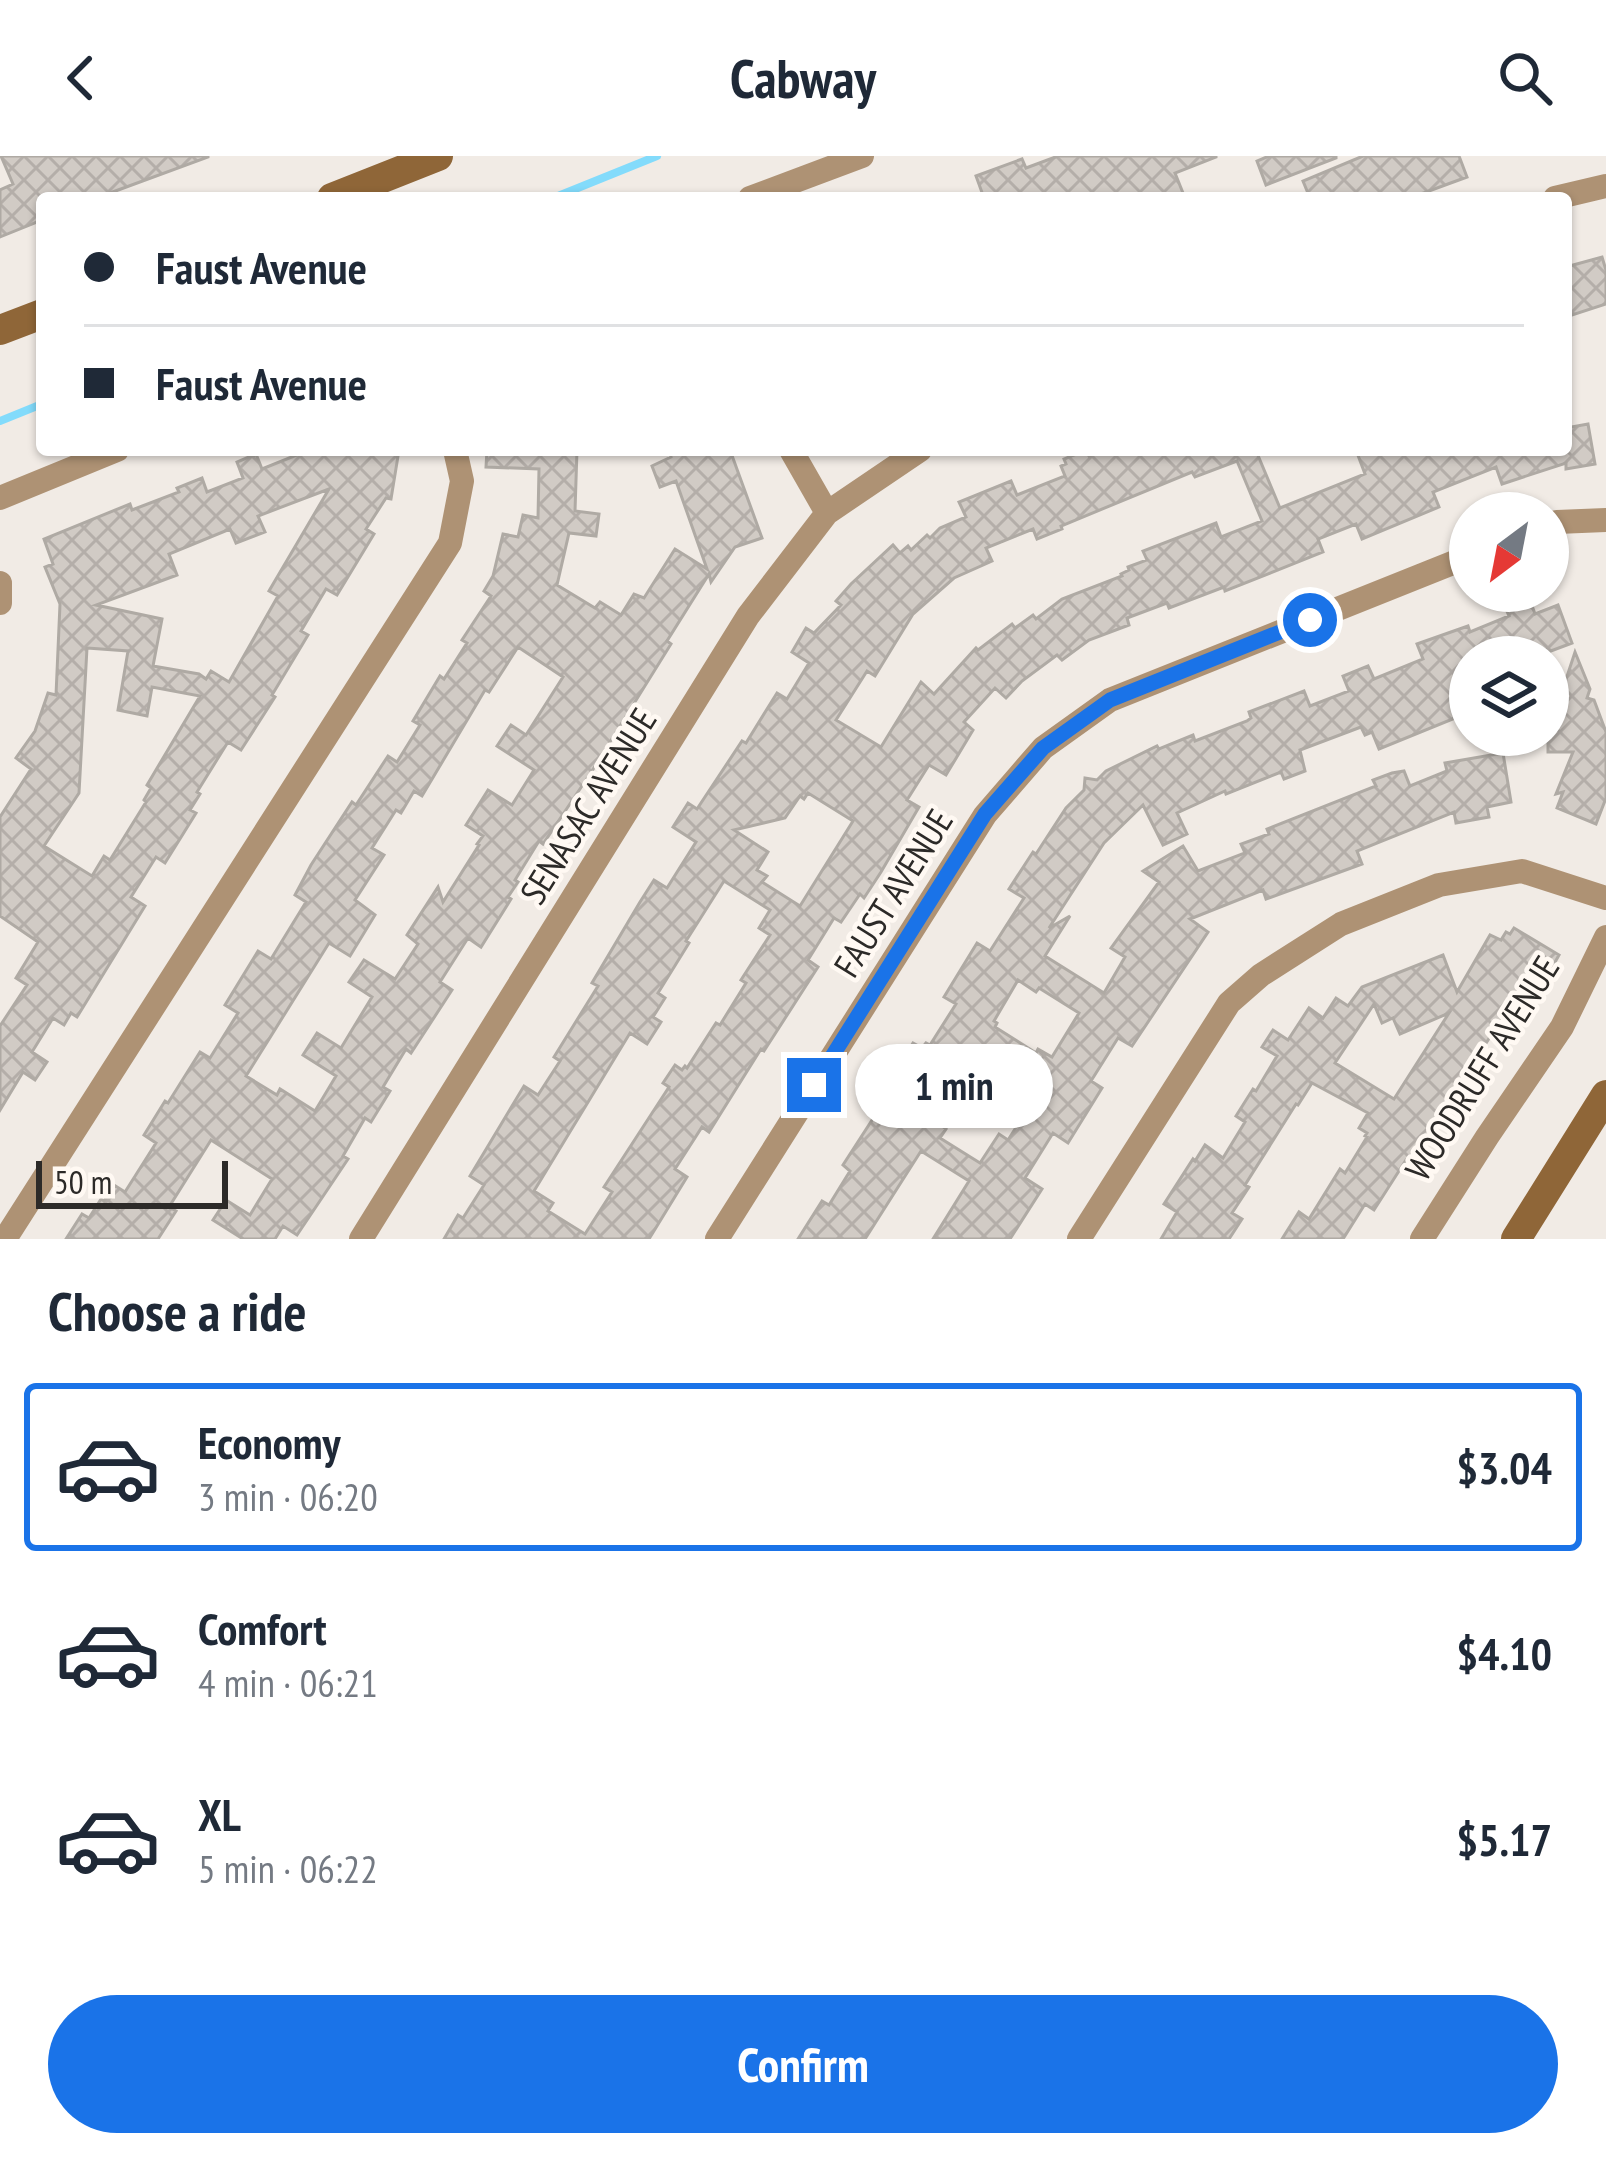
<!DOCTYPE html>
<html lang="en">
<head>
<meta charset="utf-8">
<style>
	:root { --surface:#fff; --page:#f6f6f7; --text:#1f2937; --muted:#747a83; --line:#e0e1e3; --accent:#1a73e8 }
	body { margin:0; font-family:"PT Sans Narrow",sans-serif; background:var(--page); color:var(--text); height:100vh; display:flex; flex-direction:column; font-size:45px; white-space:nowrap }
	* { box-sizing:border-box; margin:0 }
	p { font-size:39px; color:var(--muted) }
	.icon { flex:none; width:66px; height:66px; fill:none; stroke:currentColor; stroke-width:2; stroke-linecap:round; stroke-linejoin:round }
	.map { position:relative; height:1083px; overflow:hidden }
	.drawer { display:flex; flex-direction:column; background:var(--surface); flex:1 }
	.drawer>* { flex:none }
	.guide { position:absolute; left:36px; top:36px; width:1536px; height:264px; border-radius:12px; box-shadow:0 3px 9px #0004; display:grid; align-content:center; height:264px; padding:0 48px; background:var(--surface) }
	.needle { width:78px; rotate:212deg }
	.buttons { position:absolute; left:1449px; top:336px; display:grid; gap:24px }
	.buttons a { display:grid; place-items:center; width:120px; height:120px; border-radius:50%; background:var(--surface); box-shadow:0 3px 9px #0004; font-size:60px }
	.scale { position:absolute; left:36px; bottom:30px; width:192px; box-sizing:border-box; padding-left:12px; border:6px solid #2c2a28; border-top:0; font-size:33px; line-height:42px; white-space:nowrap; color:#2c2a28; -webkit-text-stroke:9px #fff9f3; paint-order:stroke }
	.end { position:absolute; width:54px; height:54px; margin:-27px; border:15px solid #1a73e8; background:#fff; box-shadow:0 0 0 6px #fff }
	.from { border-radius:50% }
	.bubble { position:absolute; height:84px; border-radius:42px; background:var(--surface); box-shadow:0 3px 9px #0004; font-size:39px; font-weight:700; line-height:84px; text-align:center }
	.guide b { display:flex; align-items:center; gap:42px; height:114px; font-size:45px }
	.guide b+b { border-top:3px solid var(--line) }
	.guide i { width:30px; height:30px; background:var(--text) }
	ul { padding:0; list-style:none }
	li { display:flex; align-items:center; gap:36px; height:168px; margin:0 24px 18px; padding:0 24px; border:6px solid transparent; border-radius:12px }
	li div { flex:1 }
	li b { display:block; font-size:45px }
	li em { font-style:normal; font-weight:700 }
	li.active { border-color:var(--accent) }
	li>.icon { width:108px; height:108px; stroke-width:1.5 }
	h2 { padding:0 48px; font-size:54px; line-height:144px }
	.button { display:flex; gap:24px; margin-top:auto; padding:24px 48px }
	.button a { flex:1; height:138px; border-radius:72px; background:var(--accent); color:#fff; font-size:48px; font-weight:700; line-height:138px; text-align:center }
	header { display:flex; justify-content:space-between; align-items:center; height:156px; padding:0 48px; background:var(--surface); font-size:54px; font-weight:700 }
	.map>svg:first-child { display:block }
</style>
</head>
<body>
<header><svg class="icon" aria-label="back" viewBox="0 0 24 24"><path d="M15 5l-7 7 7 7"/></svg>Cabway<svg class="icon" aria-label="search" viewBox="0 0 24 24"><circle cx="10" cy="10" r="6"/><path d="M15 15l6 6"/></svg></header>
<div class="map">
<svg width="1606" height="1083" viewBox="0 0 1606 1083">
	<defs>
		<pattern id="building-cross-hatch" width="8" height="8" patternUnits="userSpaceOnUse" patternTransform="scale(3)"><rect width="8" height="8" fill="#d1cbc5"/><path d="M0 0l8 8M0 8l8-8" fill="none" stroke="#b4aea9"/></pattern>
	</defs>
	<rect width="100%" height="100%" fill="#f1ebe5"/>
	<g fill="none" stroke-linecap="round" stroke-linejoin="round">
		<!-- stream -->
		<path stroke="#83dbfb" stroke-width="8" d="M553 42 657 0
			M0 265 42 248"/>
	</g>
	<!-- building -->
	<path fill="url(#building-cross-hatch)" stroke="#afaaa4" stroke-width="3" fill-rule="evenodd" d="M1 0H208V1L110 37 112 42H42V64L0 81V34L13 28Z
		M1058 0H1216V1L1175 17 1185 42H984L976 20 1022 3 1026 12Z
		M1269 0H1336V2L1266 29 1257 5Z
		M1363 0H1459L1467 21 1410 42H1310L1303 25Z
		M1602 101 1606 114V148L1566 161V111Z
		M1588 268 1595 308 1566 313V307L1502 328 1496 311 1433 336 1439 351 1362 383 1356 368 1318 383 1323 396 1225 435 1224 431 1169 452 1167 447 1127 462 1129 469 1089 484 1062 504 1057 499 1022 525 1006 542 995 532 964 566 973 574 946 619 929 609 907 644 919 651 881 716 864 742 860 738 841 766 834 762 808 804 818 811 764 895 761 893 709 976 702 971 675 1013 687 1021 649 1083H444L458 1059 463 1062 484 1029 470 1020 524 930 538 939 560 905 554 901 598 830 592 827 640 746 654 724 667 732 696 686 673 671 688 647 697 653 742 585 746 587 777 537 787 543 809 507 792 496 806 472 814 477 841 449 836 445 851 428 893 389 900 397 908 390 911 394 927 379 930 382 940 372 966 361 959 346 1011 325 1017 339 1065 320 1061 310 1066 308 1064 303 1086 294 1089 300 1103 294H1261L1257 297 1280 352 1365 318 1356 294H1566V272ZM1237 305 1262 365 1221 381 1216 367 1143 395 1147 404 1128 411 1129 414 1121 418 1122 420 1062 443 1036 463 1033 459 1015 472 1012 468 978 494 976 492 934 538 921 526 881 591 836 564 867 515 875 520 913 458 954 422 992 405 986 392 1033 373 1037 383 1062 373 1061 370 1192 316 1195 321ZM808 637 853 665 800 750 762 726 767 720 757 714 768 696 734 674 785 662 800 640 804 643ZM724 725 770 754 759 772 770 779 741 824 746 827 720 869 716 867 687 912 685 910 682 914 675 909 663 927 669 931 604 1031 612 1036 585 1078 548 1055 553 1047 534 1035 630 877 647 888 661 866 653 861 665 842 658 837 689 787 686 785Z
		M309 294H399L391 343 386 342 366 373 374 378 337 439 326 433 301 475 308 479 272 539 275 541 241 594 228 586 197 636 200 638 190 654 196 657 165 707 156 701 131 741 145 750 77 861 71 857 64 869 53 862 32 896 47 906 35 924 23 916 0 954V870L27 829 16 822 38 786 0 760V661L31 613 16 602 35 575 48 537 56 539 60 448 45 411 53 408 44 383 130 348 132 354 179 336 177 332 202 322 207 336 243 322 237 306 256 298 262 313ZM329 333 269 435 278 440 229 526 211 515 206 523 199 518 153 510 162 463 96 449 177 419 169 398 230 373 236 387 265 376 258 360ZM87 492 128 495 118 554 147 560 152 531 200 540 147 629 151 632 144 644 146 646 110 704 104 700 92 720 44 690 79 637Z
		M487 294H577L575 355 599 358 596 380 569 377 557 429 595 452 600 446 621 459 634 438 644 442 675 393 707 413 676 325 660 331 652 310 671 301 669 294H730L762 382 735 391 711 426 709 418 667 485 671 488 592 615 543 688 539 685 515 724 518 726 508 741 511 743 481 791 468 782 440 826 452 834 411 897 406 893 383 931 390 935 371 966 365 962 343 1000 348 1003 297 1079 283 1070 275 1083H243L213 1064 226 1044 250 1059 272 1023 211 984 169 1051 176 1055 158 1083H66L82 1058 89 1062 101 1043 104 1045 114 1029 125 1036 156 987 144 979 165 945 168 947 200 896 210 902 238 857 225 849 258 795 271 803 306 746 295 739 311 709 352 646 356 649 388 600 397 606 420 569 413 565 440 520 444 523 467 487 462 484 491 440 484 435 493 420 503 378 518 381 523 359 538 362 539 313 486 311ZM518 491 563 521 526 579 511 569 497 590 534 614 512 649 488 634 466 669 483 680 477 688 479 689 443 746 438 731 407 779 418 788 395 823 364 804 349 826 372 841 341 892 317 877 303 899 336 920 315 955 280 933 277 939 246 920 329 787 350 800 375 759 355 744 384 699 372 692 396 654 401 657 414 635 422 640 485 534 489 536Z
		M1530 444 1535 458 1558 449 1572 487 1535 501H1470V517L1462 520 1470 540V556L1379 593 1372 576 1365 579 1361 571 1300 594 1305 615 1284 623 1281 616 1226 638 1225 635 1177 657 1187 678 1163 689 1143 649 1104 687 1049 772 1070 760 1045 800 1104 837 1125 801 1111 792 1159 726 1143 715 1183 690 1198 715 1245 697 1241 688 1269 678 1267 673 1376 630 1373 624 1392 617 1404 615 1410 630 1447 615 1445 607 1503 597 1511 646 1487 651 1489 661 1456 667 1454 656 1357 695 1362 708 1266 743 1263 734 1190 763 1208 776 1132 890 1118 882 1091 925 1102 932 1068 987 1053 977 1025 1022 1042 1033 1010 1083H933L969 1025 921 995 865 1083H798L822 1045 829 1049 850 1015 843 1009 874 961 869 958 913 887 922 892 926 887 930 889 956 848 944 841 977 787 990 795 1024 742 1009 733 1033 696 1036 698 1066 652 1084 634 1085 622 1097 624 1106 615 1157 590 1159 593 1193 579 1195 585 1247 565 1251 562 1249 556 1304 535 1310 550 1349 535 1343 520 1368 510 1374 523 1423 503 1417 488 1468 470 1470 476 1509 460 1506 453ZM1018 824 1036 836 1039 832 1079 857 1052 901 1038 893 1036 897 995 871 997 867 994 865ZM991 897 1043 929 1008 984 999 978 980 1007 940 982 946 973 942 970Z
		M1575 496 1590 533 1587 542 1594 544 1606 576V642L1596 668 1557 652 1563 636 1556 638 1573 596H1548V561L1553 563Z
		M1514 772 1559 799 1539 835 1542 836 1531 855 1513 845 1410 1006 1406 1004 1374 1054 1365 1048 1343 1083H1282L1299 1056 1309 1063 1340 1013 1345 1017 1367 981 1365 980 1367 977 1359 972 1368 957 1312 927 1298 949 1296 948 1245 1029 1249 1031 1232 1057 1242 1063 1229 1083H1161L1177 1056 1164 1048 1193 1003 1195 1005 1205 989 1223 1002 1245 966 1236 960 1253 933 1256 935 1277 900 1262 891 1273 874 1288 884 1309 852 1323 862 1336 842 1348 850 1362 831 1443 799 1457 836 1490 779 1501 784 1506 776 1510 778ZM1374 848 1382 867 1393 862 1400 878 1449 857 1394 943 1335 907Z"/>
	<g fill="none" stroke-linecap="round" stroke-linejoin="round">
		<!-- street -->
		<path stroke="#ae9274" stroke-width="24" d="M750 42 862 0
			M1555 42 1606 30
			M791 294 827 357
			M0 342 117 294
			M1548 369 1557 366 1606 364
			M0 427V447
			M5 1083 450 387 462 325 455 294
			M361 1083 748 460 827 357 920 294
			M717 1083 985 659 1043 592 1110 544 1470 400
			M1079 1083 1229 847 1261 819 1341 768 1439 729 1522 715 1606 742
			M1422 1083 1487 981 1562 871 1606 781"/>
		<!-- secondary -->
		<path stroke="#8f6638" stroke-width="30" d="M332 42 438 0
			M0 174 42 158
			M1516 1083 1606 939"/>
	</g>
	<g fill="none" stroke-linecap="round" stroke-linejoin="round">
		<!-- route -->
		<path stroke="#1a73e8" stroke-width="15" d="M814 929 985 658 1043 592 1110 544 1310 464"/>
	</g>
	<g text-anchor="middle" stroke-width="9" stroke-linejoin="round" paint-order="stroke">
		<!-- street labels -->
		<g font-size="36" fill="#2c2a28" stroke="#fff9f3">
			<text transform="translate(588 650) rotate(-58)" y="13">SENASAC AVENUE</text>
			<text transform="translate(893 737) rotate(-58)" y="13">FAUST AVENUE</text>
			<text transform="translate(1482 912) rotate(-58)" y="13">WOODRUFF AVENUE</text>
		</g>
	</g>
</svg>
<div class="buttons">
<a><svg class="needle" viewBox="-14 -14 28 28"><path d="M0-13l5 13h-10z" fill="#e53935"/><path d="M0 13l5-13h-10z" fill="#747a83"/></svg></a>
<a><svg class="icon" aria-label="layers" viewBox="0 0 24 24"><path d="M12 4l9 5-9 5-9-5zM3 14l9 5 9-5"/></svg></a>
</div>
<div class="scale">50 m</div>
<i class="end from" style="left:1310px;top:464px"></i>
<i class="end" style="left:814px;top:929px"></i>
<div class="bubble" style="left:855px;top:888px;width:198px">1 min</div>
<div class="guide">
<b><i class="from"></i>Faust Avenue</b>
<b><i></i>Faust Avenue</b>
</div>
</div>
<section class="drawer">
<h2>Choose a ride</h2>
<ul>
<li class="active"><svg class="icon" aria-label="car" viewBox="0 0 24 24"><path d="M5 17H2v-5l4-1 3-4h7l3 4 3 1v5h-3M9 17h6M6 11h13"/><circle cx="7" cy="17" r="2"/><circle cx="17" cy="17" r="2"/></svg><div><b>Economy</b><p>3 min · 06:20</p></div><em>$3.04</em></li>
<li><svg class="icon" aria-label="car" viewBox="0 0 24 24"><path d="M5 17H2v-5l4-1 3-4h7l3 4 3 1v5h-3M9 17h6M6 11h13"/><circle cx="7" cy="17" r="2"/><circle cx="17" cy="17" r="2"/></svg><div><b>Comfort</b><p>4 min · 06:21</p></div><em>$4.10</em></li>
<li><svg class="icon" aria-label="car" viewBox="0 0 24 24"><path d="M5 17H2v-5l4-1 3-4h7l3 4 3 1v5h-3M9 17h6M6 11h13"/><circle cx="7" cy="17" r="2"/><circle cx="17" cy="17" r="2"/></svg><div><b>XL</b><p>5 min · 06:22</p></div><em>$5.17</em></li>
</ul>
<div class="button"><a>Confirm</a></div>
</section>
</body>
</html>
